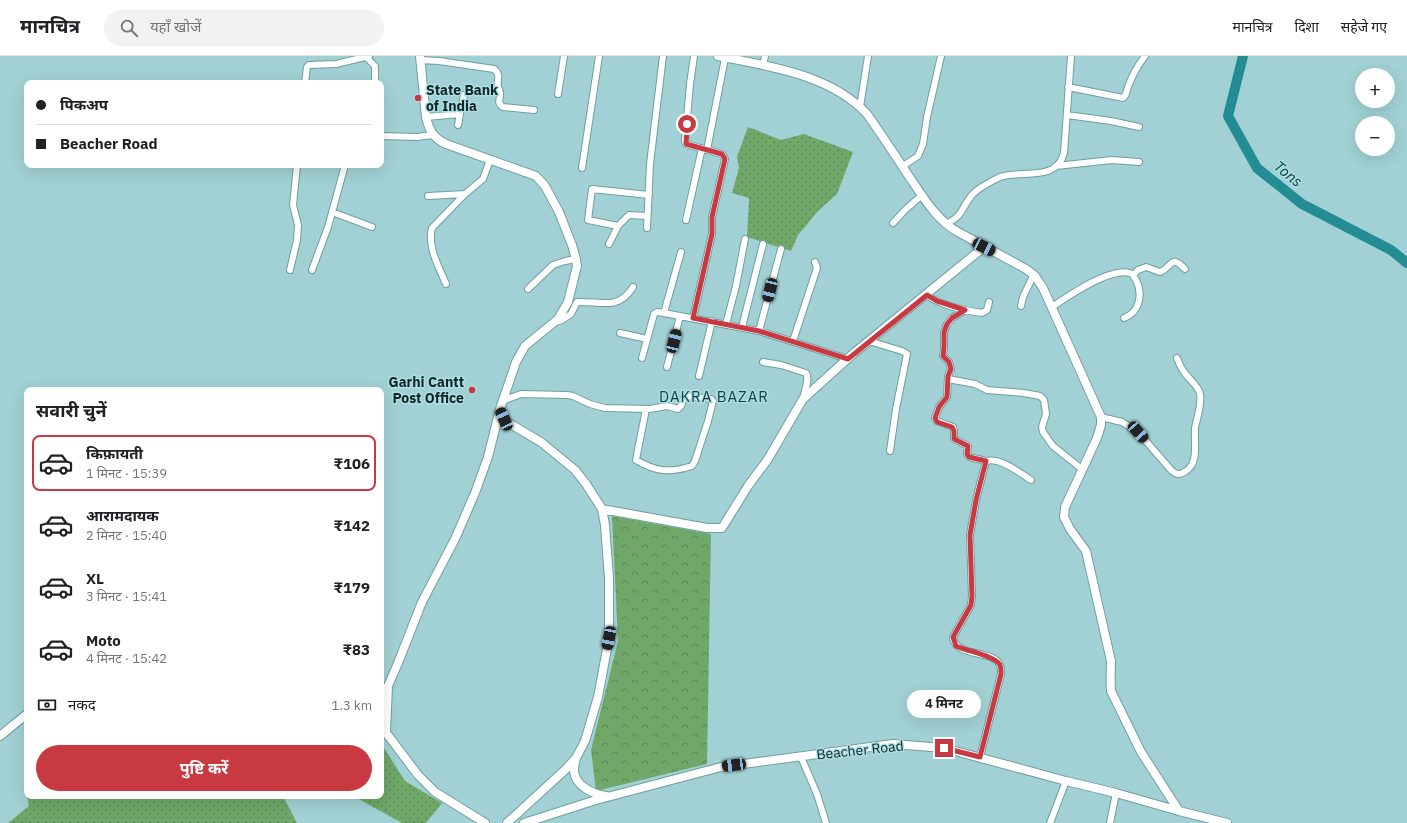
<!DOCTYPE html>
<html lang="hi">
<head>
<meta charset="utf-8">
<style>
	:root { --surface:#fff; --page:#f2f2f2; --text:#202124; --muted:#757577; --line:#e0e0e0; --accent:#c83942 }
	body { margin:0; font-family:"IBM Plex Sans","Noto Sans Devanagari",sans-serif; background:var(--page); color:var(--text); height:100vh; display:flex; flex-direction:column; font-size:15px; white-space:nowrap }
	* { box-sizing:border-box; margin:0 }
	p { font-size:13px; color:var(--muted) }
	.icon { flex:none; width:22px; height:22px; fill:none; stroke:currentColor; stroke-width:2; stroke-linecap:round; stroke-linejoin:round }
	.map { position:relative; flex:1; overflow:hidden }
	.side { position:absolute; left:24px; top:331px; width:360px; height:412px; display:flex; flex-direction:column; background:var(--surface); border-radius:8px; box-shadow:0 4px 16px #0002 }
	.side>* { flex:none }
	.banner { position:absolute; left:24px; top:24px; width:360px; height:88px; border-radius:8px; box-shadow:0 4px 16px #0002; display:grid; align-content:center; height:88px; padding:0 12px; background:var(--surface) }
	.controls { position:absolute; left:1355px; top:12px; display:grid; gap:8px }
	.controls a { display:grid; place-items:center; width:40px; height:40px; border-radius:50%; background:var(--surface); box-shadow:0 4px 16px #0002; font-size:20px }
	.end { position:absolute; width:18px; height:18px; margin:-9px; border:5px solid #c83942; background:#fff; box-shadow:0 0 0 2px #fff }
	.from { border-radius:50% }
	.bubble { position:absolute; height:28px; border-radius:14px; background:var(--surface); box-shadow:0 4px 16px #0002; font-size:13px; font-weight:700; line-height:28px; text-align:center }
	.car { position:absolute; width:12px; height:24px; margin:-12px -6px; border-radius:5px; box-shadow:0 0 3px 1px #0007; background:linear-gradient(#222 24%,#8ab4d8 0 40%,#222 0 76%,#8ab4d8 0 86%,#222 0) }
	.banner b { display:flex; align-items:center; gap:14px; height:38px; font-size:15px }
	.banner b+b { border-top:1px solid var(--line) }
	.banner i { width:10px; height:10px; background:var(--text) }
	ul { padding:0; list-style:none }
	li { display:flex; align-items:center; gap:12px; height:56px; margin:0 8px 6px; padding:0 4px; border:2px solid transparent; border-radius:8px }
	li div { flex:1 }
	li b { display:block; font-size:15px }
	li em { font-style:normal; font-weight:700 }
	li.selected { border-color:var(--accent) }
	li>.icon { width:36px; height:36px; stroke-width:1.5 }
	h2 { padding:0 12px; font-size:18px; line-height:48px }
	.pay { display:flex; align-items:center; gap:10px; height:44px; padding:0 12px; font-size:15px }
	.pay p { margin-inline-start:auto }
	.button { display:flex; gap:8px; margin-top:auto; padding:8px 12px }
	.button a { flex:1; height:46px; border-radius:24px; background:var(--accent); color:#fff; font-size:16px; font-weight:700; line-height:46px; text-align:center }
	header { display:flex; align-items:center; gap:24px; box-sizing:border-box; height:56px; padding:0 20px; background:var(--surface); border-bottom:1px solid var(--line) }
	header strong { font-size:19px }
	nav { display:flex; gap:22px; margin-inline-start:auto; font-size:14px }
	.search { width:280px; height:36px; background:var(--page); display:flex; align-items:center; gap:10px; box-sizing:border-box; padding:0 14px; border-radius:22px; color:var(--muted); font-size:15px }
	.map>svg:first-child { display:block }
</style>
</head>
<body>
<header>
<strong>मानचित्र</strong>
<div class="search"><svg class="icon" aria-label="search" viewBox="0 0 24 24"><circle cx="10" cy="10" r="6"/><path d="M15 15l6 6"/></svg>यहाँ खोजें</div>
<nav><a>मानचित्र</a><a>दिशा</a><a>सहेजे गए</a></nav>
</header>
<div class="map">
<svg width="1407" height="767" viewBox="0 0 1407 767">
	<defs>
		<pattern id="grass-dots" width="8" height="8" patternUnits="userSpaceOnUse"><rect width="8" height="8" fill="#6fa869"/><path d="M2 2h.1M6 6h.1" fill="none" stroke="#5a8956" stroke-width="1.8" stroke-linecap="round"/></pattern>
		<pattern id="forest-crowns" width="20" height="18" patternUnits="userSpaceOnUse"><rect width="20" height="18" fill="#6fa869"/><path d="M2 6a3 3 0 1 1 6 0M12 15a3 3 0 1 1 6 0" fill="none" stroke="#5a8956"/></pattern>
	</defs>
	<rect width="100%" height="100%" fill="#a1d1d4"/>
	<!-- grass -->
	<path fill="url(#grass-dots)" d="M748 71 781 84 804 78 853 96 837 138 818 155 798 179 791 195 747 181 749 142 732 137 739 112 737 101Z
		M381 691 384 692 405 725 442 747 426 767H402L353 740H381Z
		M27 740H283L297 767H8L29 750Z"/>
	<!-- forest -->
	<path fill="url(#forest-crowns)" d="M612 460 711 478 707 708 596 735 591 694 618 585Z"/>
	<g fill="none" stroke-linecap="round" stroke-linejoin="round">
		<!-- river -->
		<path stroke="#248d94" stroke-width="10" d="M1243 0 1228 60 1257 112 1302 148 1391 194 1407 207"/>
		<defs>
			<path id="minor" d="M367 2 375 10V27
				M420 4 439 5 494 13C502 19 496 24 498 31 499 35 500 32 500 37 501 43 496 47 503 51L534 54
				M763 9 765 0
				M305 27 307 11 309 9 336 8 369 0
				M1068 31 1123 42C1127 39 1126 36 1128 31 1132 20 1138 9 1145 0
				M558 38 564 0
				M860 51 868 0
				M1067 59 1111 65 1139 71
				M426 61 460 58 464 39
				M458 69 460 58
				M381 80 417 81 432 79
				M707 94 725 2
				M903 110 918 100 923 88 927 61 941 0
				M1056 110 1112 104 1139 106
				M582 112 599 0
				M428 140 465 138
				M332 156 372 171
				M647 160 629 159 618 170 588 164 592 133 649 139
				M686 164 702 92
				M893 167 905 154 922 139
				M946 168C950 166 955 163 958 160 964 153 967 143 974 137 981 130 992 125 1000 121 1021 113 1056 127 1064 97L1071 0
				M647 172 650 108 663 0
				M609 188 618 170
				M681 196 664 257 759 275 848 303
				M290 214 297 184 298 169 293 149 297 109
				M312 214 328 171 345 109
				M1133 219 1138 214 1146 211 1160 216C1174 210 1170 198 1185 213
				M446 228C439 211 427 191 432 172L465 138 483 123 490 104
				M528 233 553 209 565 205 576 203
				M927 239C939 249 967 255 982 257L987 254 989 246
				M1021 250 1023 241 1034 218
				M1052 251C1068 240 1110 211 1130 217 1133 218 1134 221 1136 224 1143 238 1140 256 1124 262
				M965 254 952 262 947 268 944 276V292L943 300 949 306 951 313 948 320 947 341 939 351 935 362 937 365 953 371 954 375V383L968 390 967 398 969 401 986 405 976 444 970 479 972 540 971 549 953 581C955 602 993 593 1000 609 1001 611 1001 615 1001 618L980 701
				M693 262 712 178V161L725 103 722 98 686 88 685 85 690 28 694 0
				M555 266 562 264 571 258 577 246C599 245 619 255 633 231
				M726 268 736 230 745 183
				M742 271 763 188
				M759 275 781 193
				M620 277 647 283
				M793 285 817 212 815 206
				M869 285 902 295 907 298 896 353 890 395
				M642 302 654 258 657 256 664 257
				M763 306 781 309 806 317C810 324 804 336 803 343
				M667 311 680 260
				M699 320 712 265
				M948 323 975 328 987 334 1024 337 1040 340 1044 344 1046 358 1042 371 1043 376 1053 390 1083 414
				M502 345 521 338 567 339 573 340 590 348 605 352 650 353 667 350 678 353 681 350 684 342 687 340 711 343 713 345 708 365 695 405 692 410C670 417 656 416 636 404L646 353
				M1101 361 1122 366 1138 376 1172 415C1177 419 1180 419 1186 415 1199 407 1194 386 1195 372 1197 361 1202 349 1200 338 1199 331 1189 323 1184 316 1181 312 1179 307 1177 302
				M986 405C1000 401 1020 417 1031 424
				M801 701 817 738 826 767
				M1050 767 1066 725
				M1110 767 1116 737"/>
			<path id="tertiary" d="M718 0C768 10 830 18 867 58 881 78 895 99 908 119 922 139 936 164 958 176L1026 213 1035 220 1043 232 1101 361V369L1097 382 1065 451 1064 461 1070 473 1086 495 1111 605C1111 615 1110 625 1111 635L1141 696 1179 755
				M500 353 504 363 507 366 541 386 575 414 586 428 602 453 605 469 609 523V582L598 641 585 685 576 702 566 713 507 767
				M602 453 707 472H722L748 430 768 403 803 343 854 297 984 191
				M381 635 388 630 398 607 422 546 455 483 475 437 488 401 500 353 516 306 525 290 558 263 568 246 577 210 576 203 572 189 559 156 545 130 536 120 446 88C433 82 429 74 426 61L420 0
				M381 670 418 719 435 736 485 767
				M386 676 388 630
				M0 680 27 658
				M576 702C575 706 574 711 574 715 575 730 593 738 606 740
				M524 767 596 744 721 711 893 688 944 692 1066 725 1116 737 1179 755 1227 767"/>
		</defs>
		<!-- minor casing -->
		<use href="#minor" stroke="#6f9ea1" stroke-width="8"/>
		<!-- tertiary casing -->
		<use href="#tertiary" stroke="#6f9ea1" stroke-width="10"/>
		<!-- minor -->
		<use href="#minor" stroke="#fff" stroke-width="6"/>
		<!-- tertiary -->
		<use href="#tertiary" stroke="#fff" stroke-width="8"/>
	</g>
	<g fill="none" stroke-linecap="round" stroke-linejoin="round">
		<!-- route -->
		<path stroke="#c83942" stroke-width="5" d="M687 68 686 88 722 98 725 103 712 161V178L693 262 759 275 848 303 927 239 937 245 965 254 952 262 947 268 944 276V292L943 300 949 306 951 313 948 320 947 341 939 351 935 362 937 366 952 371 954 375V383L968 390 967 398 969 401 986 405 976 444 970 479 972 540 971 549 953 581 956 590C966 595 996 600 1000 609 1001 611 1001 615 1001 618L980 701 944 692"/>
	</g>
	<!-- markers -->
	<g fill="#c83942" stroke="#addee1" stroke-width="1.5">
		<circle cx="418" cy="42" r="4"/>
		<circle cx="472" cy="334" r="4"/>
	</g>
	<g text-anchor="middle" stroke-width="3" stroke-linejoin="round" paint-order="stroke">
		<!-- poi labels -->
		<g font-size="14" font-weight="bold" fill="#112426" stroke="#addee1" text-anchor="start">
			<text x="426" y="39">State Bank<tspan x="426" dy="16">of India</tspan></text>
			<text x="464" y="331" text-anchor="end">Garhi Cantt<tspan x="464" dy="16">Post Office</tspan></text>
		</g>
		<!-- street labels -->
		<g font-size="14" fill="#112426" stroke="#addee1">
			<text transform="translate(860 694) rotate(-6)" y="5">Beacher Road</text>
		</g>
		<!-- water labels -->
		<g font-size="15" font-style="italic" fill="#014044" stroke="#addee1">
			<text transform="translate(1288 118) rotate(39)" y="5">Tons</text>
		</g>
		<!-- neighbourhood labels -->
		<g font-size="15" letter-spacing="1" fill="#134245" stroke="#addee1">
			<text x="714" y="346">DAKRA BAZAR</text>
		</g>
	</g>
</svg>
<div class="controls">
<a>+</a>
<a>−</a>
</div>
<i class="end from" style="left:687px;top:68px"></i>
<i class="end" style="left:944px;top:692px"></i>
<div class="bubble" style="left:907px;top:634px;width:74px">4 मिनट</div>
<i class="car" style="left:984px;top:191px;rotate:117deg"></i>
<i class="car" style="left:770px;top:234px;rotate:194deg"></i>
<i class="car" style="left:674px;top:285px;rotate:14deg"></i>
<i class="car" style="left:504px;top:363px;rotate:335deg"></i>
<i class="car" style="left:1138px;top:376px;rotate:138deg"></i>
<i class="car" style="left:609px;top:582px;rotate:191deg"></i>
<i class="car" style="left:734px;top:709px;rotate:263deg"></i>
<div class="banner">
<b><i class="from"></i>पिकअप</b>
<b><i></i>Beacher Road</b>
</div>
<section class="side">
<h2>सवारी चुनें</h2>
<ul>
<li class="selected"><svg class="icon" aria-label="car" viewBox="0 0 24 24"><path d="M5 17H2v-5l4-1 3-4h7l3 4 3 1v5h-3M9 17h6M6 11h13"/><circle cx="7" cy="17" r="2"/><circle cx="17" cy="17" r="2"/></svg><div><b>किफ़ायती</b><p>1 मिनट · 15:39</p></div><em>₹106</em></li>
<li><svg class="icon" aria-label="car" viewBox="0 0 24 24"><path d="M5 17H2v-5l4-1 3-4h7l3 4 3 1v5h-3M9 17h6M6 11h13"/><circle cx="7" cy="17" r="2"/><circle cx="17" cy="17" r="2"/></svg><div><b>आरामदायक</b><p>2 मिनट · 15:40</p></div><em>₹142</em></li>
<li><svg class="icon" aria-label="car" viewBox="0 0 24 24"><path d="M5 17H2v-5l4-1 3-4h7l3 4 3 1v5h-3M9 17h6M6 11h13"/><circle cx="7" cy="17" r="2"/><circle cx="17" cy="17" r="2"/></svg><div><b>XL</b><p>3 मिनट · 15:41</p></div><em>₹179</em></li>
<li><svg class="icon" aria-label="car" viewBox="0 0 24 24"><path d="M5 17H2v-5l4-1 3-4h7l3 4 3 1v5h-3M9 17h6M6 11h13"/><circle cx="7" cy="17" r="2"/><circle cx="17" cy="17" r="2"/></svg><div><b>Moto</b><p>4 मिनट · 15:42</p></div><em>₹83</em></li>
</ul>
<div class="pay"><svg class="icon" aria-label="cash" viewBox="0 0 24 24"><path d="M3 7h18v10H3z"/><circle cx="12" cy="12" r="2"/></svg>नकद<p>1.3 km</p></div>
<div class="button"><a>पुष्टि करें</a></div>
</section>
</div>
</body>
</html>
